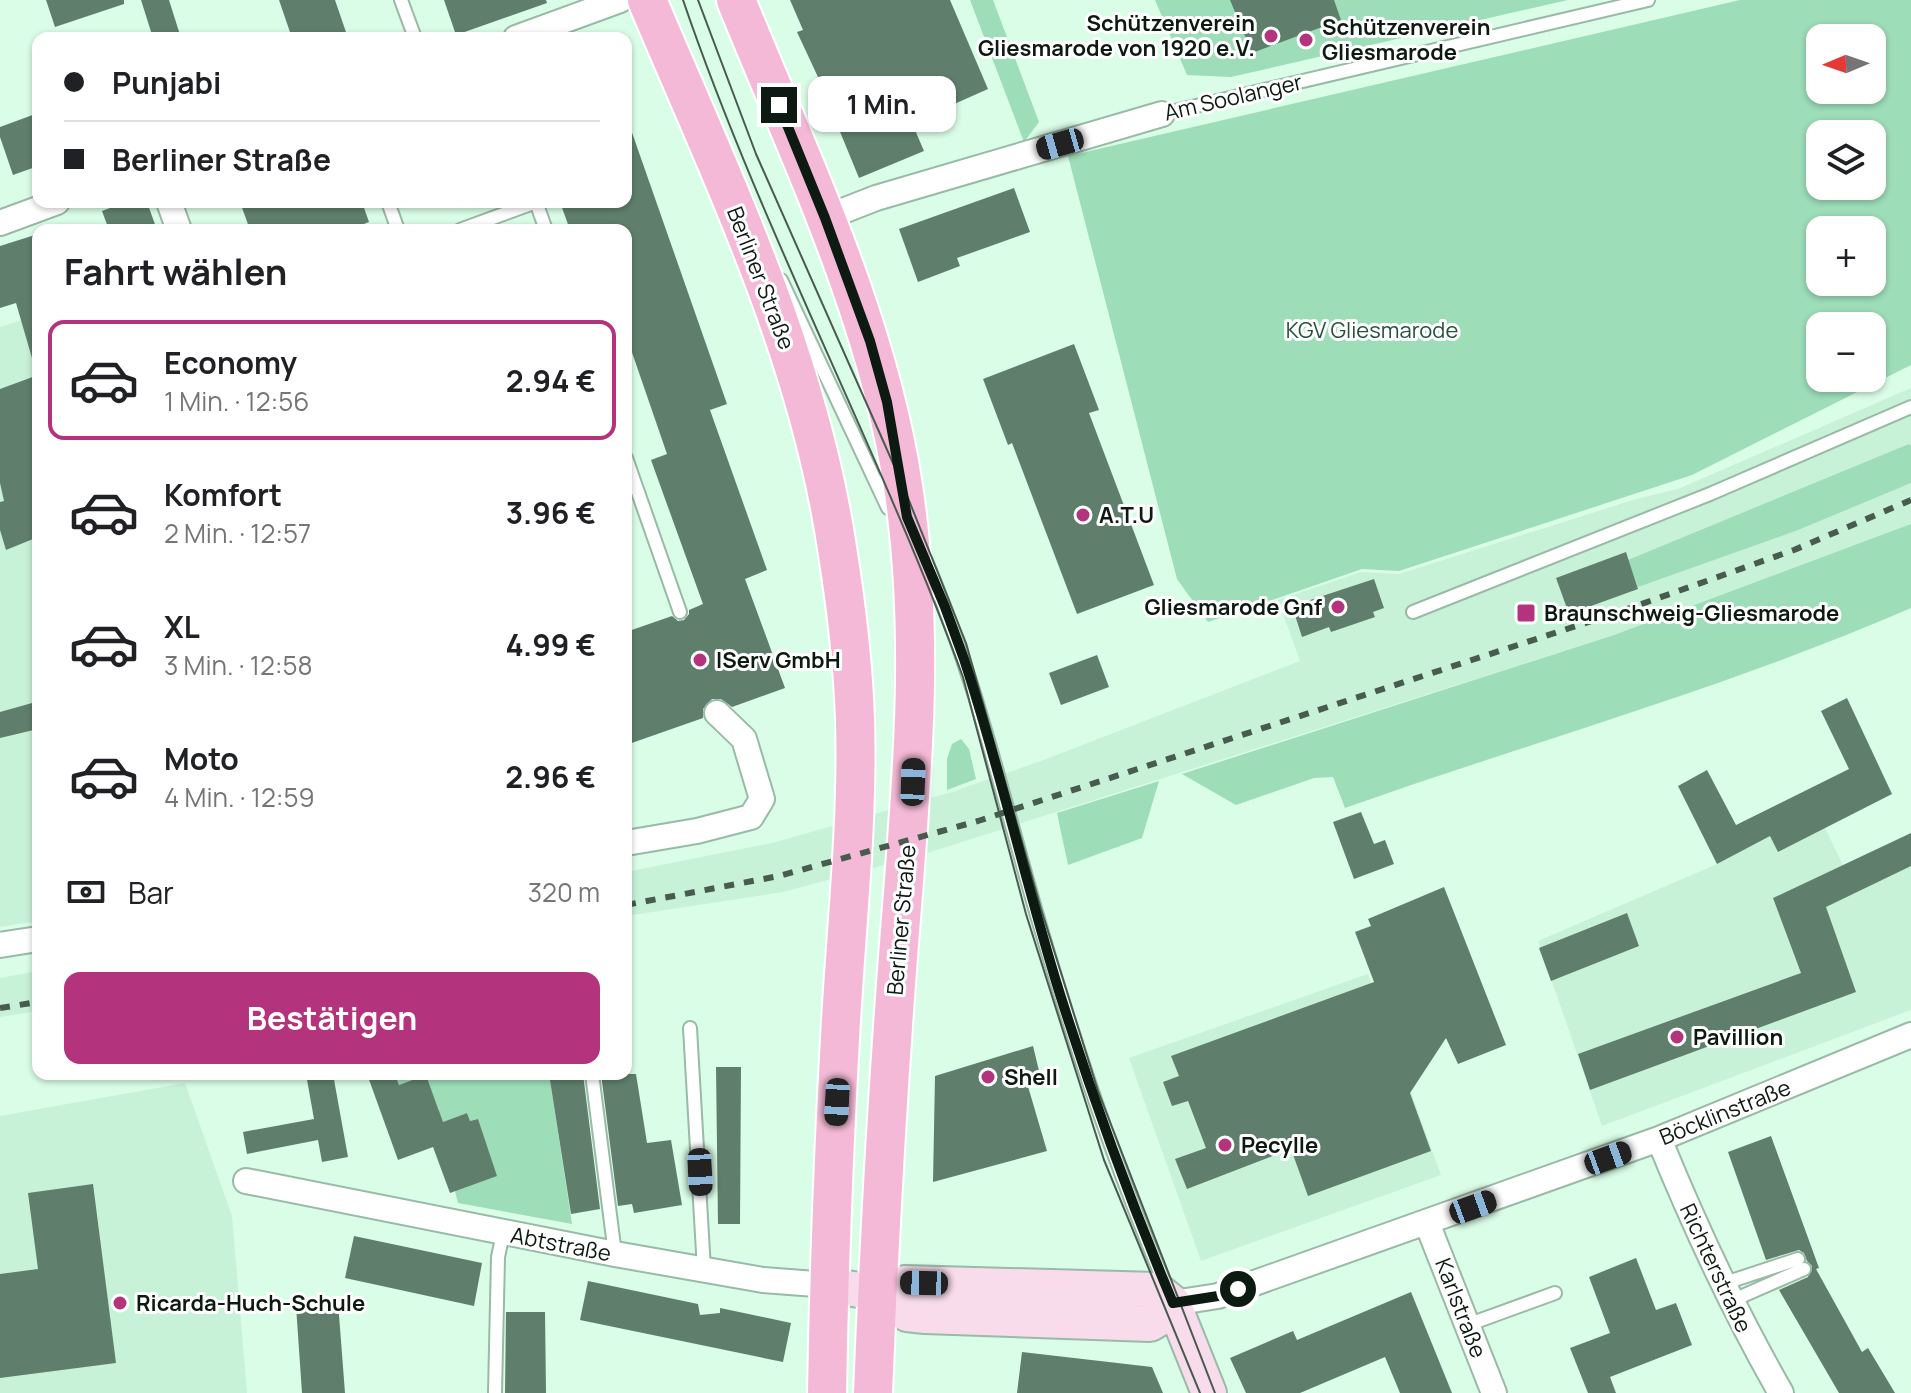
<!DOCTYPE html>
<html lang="de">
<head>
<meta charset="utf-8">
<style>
	:root { --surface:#fff; --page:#f6f6f6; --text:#202124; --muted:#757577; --line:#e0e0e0; --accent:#b4337d }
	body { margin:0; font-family:Manrope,sans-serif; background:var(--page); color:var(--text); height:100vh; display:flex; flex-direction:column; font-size:30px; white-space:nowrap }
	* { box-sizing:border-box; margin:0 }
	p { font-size:26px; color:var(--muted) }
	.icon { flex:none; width:44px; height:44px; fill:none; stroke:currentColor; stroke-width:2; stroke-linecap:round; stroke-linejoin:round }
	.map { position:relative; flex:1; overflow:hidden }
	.panel { position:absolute; left:32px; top:224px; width:600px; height:856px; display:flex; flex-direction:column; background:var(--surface); border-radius:16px; box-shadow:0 2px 6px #0004 }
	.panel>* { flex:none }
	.top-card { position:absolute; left:32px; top:32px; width:600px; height:176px; border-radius:16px; box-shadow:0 2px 6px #0004; display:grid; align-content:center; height:176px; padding:0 32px; background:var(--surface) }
	.needle { width:52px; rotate:268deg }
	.controls { position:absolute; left:1806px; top:24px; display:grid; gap:16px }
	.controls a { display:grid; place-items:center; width:80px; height:80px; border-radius:16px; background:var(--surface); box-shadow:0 2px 6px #0004; font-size:40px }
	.end { position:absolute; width:36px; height:36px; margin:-18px; border:10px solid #0d1a12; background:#fff; box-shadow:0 0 0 4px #fff }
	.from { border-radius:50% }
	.bubble { position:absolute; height:56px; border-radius:16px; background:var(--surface); box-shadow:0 2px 6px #0004; font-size:26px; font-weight:700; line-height:56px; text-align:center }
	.car { position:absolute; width:24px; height:48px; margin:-24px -12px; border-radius:10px; box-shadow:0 0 6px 2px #0007; background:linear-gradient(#222 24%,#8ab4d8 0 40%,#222 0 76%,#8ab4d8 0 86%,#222 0) }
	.top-card b { display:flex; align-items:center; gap:28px; height:76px; font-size:30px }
	.top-card b+b { border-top:2px solid var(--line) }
	.top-card i { width:20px; height:20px; background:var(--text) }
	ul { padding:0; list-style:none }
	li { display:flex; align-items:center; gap:24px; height:120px; margin:0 16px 12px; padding:0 16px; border:4px solid transparent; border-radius:16px }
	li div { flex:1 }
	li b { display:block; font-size:30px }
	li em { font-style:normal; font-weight:700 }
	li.active { border-color:var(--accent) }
	li>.icon { width:72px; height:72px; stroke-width:1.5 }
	h2 { padding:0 32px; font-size:36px; line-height:96px }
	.pay { display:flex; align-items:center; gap:20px; height:88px; padding:0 32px; font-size:30px }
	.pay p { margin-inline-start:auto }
	.primary-button { display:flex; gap:16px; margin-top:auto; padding:16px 32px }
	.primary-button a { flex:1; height:92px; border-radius:16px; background:var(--accent); color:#fff; font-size:32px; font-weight:700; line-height:92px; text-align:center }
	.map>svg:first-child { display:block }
</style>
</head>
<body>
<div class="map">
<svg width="1911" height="1393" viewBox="0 0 1911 1393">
	<rect width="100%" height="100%" fill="#dafde7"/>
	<!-- built -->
	<path fill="#c7f2d8" d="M38 315V921L0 927V327Z
		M1911 388V524L1883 536 1614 635 921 855 783 892 626 916V872L772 843 952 792 1041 761 1300 661 1278 600 1361 572 1399 574 1636 499 1678 489Z
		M1825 828 1843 865 1911 833V1010L1602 1126 1538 941 1717 864 1769 836Z
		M38 971V1011L0 1017V978Z
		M1368 974 1441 1175 1201 1261 1129 1058Z
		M185 1083 232 1216 247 1393H0V1116Z"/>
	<!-- green -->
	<path fill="#9dddb8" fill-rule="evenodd" d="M970 0H993L1039 122 1024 142Z
		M1155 0H1568L1231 77 1187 75Z
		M1740 0H1911V365L1692 475 1399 571 1362 569 1208 622 1177 579 1068 156ZM1820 38H1872V90H1820ZM1820 134H1872V186H1820ZM1820 230H1872V282H1820ZM1820 326H1872V378H1820Z
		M1909 444 1911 446V483L1798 530 1638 587 1628 560Z
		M1911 524V608C1727 688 1534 741 1345 808L1333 777 1314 778 1236 805 1182 774 1614 635Z
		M961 739 969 749 976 779 947 790V759L952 744Z
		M1159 781 1142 838 1068 865 1057 813Z
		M395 1074H549L572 1224 458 1203 455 1191 478 1119 470 1121 467 1113 420 1131 416 1119 439 1110 426 1076 399 1085Z"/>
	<!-- building -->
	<path fill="#5f7f6c" d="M46 0H124V4L55 27Z
		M141 0H169L181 38H153Z
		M279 0H335L348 38H292Z
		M444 0H546L547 3 456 35Z
		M790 0H950L988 89 943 109 946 117 915 130 924 151 859 178 829 105H831L797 32 803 30Z
		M1230 0H1334L1341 20 1252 53Z
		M38 113V166L13 175 0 137V127Z
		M629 124 727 404 710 410 767 570 745 579 785 688 732 707 721 699H712L703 709V718L626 745V632L672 616 678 621 684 620 689 614V610L703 604 651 460 667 454 626 335V230H570L560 202H626V125Z
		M1014 188 1030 232 957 258 960 266 918 282 899 229Z
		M126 202H147L157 230H109L102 211Z
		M240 202H362L369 222 348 230H250Z
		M38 234V357L32 358 16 303 0 308V246Z
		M1074 344 1099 410 1089 413 1154 585 1077 614 1012 443 1008 445 983 379Z
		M38 375V537L6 550 0 530V502L4 501 0 483V389Z
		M1626 552 1638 589 1569 614 1556 578Z
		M1374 579 1384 608 1373 612 1375 617 1331 632 1329 627 1302 637 1292 606Z
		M1097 655 1109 687 1061 705 1049 673Z
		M1847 698 1892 794 1778 852 1770 836 1717 864 1678 786 1707 770 1736 825 1849 769 1821 711Z
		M32 703 38 716V729L0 738V712Z
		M1361 812 1374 844 1385 840 1394 864 1354 879 1333 822Z
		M1911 833V866L1826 907 1856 992 1590 1090 1578 1054 1801 973 1773 898Z
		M1444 887 1506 1045 1458 1064 1446 1038 1410 1093 1431 1151 1308 1196 1291 1149 1187 1189 1175 1159 1206 1148 1188 1101 1172 1106 1163 1082 1179 1076 1171 1056 1374 982 1355 932 1371 926 1368 919Z
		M1627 913 1639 946 1551 981 1539 948Z
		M1033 1046 1041 1079 1027 1083 1047 1151 933 1182 935 1076Z
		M716 1067H741L740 1224H718Z
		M306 1074H333L348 1157 322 1162 318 1140 247 1154 243 1132 314 1119Z
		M367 1074H395L399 1085 426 1075 443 1122 467 1113 470 1121 478 1119 497 1176 450 1193 433 1147 398 1160Z
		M549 1074H583L600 1209 571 1214Z
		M601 1074H636L647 1143 671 1140 682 1205 634 1213 632 1204 618 1206Z
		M1771 1136 1819 1268 1816 1269 1862 1352 1868 1348 1895 1393H1839L1779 1290 1808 1277 1812 1266 1807 1261 1804 1253 1799 1250 1766 1260 1728 1152Z
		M93 1184 116 1363 0 1378V1274L38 1269 28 1193Z
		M354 1236 482 1263 474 1306 345 1278Z
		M1636 1258 1656 1310 1676 1303 1692 1345 1610 1377 1616 1393H1588L1570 1348 1610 1333 1589 1277Z
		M588 1281 698 1304 700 1315 720 1313V1308L791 1323 783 1362 580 1320Z
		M1411 1292 1452 1393H1400L1385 1357 1300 1393H1246L1230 1358 1293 1331 1297 1340Z
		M338 1302 345 1393H302L296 1306Z
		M506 1312H545L546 1393H505Z
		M1022 1352 1152 1367 1163 1393H1017Z"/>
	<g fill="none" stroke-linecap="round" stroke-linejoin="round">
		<defs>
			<path id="lane" d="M401 0 415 38
				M1162 114 1648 0
				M388 202 398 230
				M536 202 546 230
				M460 230 536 202
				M781 280 888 508 896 513
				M626 458 680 612
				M925 559C974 673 1002 793 1036 912 1073 1040 1115 1167 1167 1289
				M1413 612 1710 494 1911 407
				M690 1028 704 1270
				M592 1074 615 1254
				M1722 1284 1798 1259
				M1731 1301 1804 1269
				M1467 1325 1555 1293
				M495 1393 498 1257 503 1233"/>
			<path id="street" d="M516 38 620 0
				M169 202 179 230
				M825 218 876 198 1162 114
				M0 223 57 202
				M626 843 697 831 751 817 762 799 744 739 717 713
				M0 945 38 939
				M1659 1139C1695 1227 1734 1311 1781 1393
				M246 1181 615 1254 763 1280 829 1285
				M1427 1223 1494 1393
				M1173 1303 1218 1296 1659 1139 1911 1035"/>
			<path id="secondary" d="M829 1285 877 1293 907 1314 925 1316 1150 1324 1168 1313 1173 1303
				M877 1293 905 1283 1157 1290 1173 1303 1209 1393"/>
			<path id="primary" d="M647 0C722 178 808 354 837 548 846 604 853 662 855 719 858 819 847 920 841 1020 834 1144 829 1269 827 1393
				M736 0C800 158 877 316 903 486 927 643 910 800 898 957 887 1102 879 1247 873 1393"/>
		</defs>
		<!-- lane casing -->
		<use href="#lane" stroke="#99baa6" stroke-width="16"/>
		<!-- street casing -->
		<use href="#street" stroke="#99baa6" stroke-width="28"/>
		<!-- secondary casing -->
		<use href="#secondary" stroke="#99baa6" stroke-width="38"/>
		<!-- primary casing -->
		<use href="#primary" stroke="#fff" stroke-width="42"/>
		<!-- lane -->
		<use href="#lane" stroke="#fff" stroke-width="12"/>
		<!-- street -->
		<use href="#street" stroke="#fff" stroke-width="24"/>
		<!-- secondary -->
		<use href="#secondary" stroke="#f9dceb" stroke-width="34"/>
		<!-- primary -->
		<use href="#primary" stroke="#f4b9d6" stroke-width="38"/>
		<!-- tram -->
		<path stroke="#485b4f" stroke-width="2" d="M683 0C762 231 879 448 963 677L1026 914 1104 1160 1200 1393
			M698 0 756 154 904 488 966 643 1041 909 1098 1091 1215 1393"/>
		<!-- rail -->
		<path stroke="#485b4f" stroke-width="6" stroke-dasharray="10 10" stroke-linecap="butt" d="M626 905 779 876 978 821 1616 613 1794 550 1911 500
			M0 1008 38 1002"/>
	</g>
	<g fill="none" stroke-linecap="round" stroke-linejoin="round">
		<!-- route -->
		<path stroke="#0d1a12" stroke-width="10" d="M779 105 825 218 870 341 887 402 907 517 945 607 964 659C1000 768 1025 881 1059 991 1092 1096 1130 1201 1173 1303L1218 1296 1238 1289"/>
	</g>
	<!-- markers -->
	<g fill="#b4337d" stroke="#fff" stroke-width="3">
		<circle cx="1271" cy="36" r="8"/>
		<circle cx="1306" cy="40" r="8"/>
		<circle cx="1083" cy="515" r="8"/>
		<circle cx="1338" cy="607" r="8"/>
		<rect x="1516" y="603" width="20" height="20" rx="4"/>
		<circle cx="700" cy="660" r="8"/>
		<circle cx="1677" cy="1037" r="8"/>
		<circle cx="988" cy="1077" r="8"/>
		<circle cx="1225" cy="1145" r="8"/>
		<circle cx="120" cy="1303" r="8"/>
	</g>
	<g text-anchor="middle" stroke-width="6" stroke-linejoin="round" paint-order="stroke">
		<!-- poi labels -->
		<g font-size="22" font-weight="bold" fill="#0d1a12" stroke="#fff" text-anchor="start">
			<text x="1255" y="31" text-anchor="end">Schützenverein<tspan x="1255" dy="25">Gliesmarode von 1920 e.V.</tspan></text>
			<text x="1322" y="35">Schützenverein<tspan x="1322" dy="25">Gliesmarode</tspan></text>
			<text x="1099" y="523">A.T.U</text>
			<text x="1322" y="615" text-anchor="end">Gliesmarode Gnf</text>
			<text x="1544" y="621">Braunschweig-Gliesmarode</text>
			<text x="716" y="668">IServ GmbH</text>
			<text x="1693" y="1045">Pavillion</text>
			<text x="1004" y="1085">Shell</text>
			<text x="1241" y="1153">Pecylle</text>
			<text x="136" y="1311">Ricarda-Huch-Schule</text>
		</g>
		<!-- street labels -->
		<g font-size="22" fill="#0d1a12" stroke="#fff">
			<text transform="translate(1233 97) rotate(-13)" y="8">Am Soolanger</text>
			<text transform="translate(761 278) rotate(69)" y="8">Berliner Straße</text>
			<text transform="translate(901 920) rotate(-85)" y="8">Berliner Straße</text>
			<text transform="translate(1725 1112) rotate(-22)" y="8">Böcklinstraße</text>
			<text transform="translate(561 1244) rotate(11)" y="8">Abtstraße</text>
			<text transform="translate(1716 1268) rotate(65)" y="8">Richterstraße</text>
			<text transform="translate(1461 1308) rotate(69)" y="8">Karlstraße</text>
		</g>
		<!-- park labels -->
		<g font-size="22" fill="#26523a" stroke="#fff">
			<text x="1372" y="338">KGV Gliesmarode</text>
		</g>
	</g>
</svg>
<div class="controls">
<a><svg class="needle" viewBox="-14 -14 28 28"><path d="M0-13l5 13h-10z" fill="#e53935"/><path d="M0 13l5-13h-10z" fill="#757577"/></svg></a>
<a><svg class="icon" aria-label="layers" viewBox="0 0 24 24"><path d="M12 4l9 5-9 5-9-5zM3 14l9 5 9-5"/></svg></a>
<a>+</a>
<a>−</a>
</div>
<i class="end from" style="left:1238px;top:1289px"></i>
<i class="end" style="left:779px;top:105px"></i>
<div class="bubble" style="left:808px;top:76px;width:148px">1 Min.</div>
<i class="car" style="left:1060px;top:144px;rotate:254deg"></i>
<i class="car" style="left:913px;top:782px;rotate:2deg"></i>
<i class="car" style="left:837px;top:1102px;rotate:183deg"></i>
<i class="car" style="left:1608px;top:1158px;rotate:70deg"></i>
<i class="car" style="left:700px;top:1172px;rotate:177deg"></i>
<i class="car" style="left:1473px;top:1207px;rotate:70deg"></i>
<i class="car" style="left:924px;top:1283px;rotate:271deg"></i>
<div class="top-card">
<b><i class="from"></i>Punjabi</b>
<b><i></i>Berliner Straße</b>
</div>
<section class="panel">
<h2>Fahrt wählen</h2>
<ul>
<li class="active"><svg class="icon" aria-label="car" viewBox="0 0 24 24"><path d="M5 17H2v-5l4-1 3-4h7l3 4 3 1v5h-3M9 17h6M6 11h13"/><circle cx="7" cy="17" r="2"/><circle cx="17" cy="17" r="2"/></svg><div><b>Economy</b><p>1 Min. · 12:56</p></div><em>2.94 €</em></li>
<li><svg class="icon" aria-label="car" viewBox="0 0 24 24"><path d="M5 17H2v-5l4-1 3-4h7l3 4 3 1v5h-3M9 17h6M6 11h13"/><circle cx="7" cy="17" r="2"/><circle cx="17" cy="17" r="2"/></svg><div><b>Komfort</b><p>2 Min. · 12:57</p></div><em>3.96 €</em></li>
<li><svg class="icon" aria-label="car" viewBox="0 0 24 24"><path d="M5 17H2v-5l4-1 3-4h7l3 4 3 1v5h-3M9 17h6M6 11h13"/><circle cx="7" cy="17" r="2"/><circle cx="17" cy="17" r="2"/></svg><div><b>XL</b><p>3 Min. · 12:58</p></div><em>4.99 €</em></li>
<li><svg class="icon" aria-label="car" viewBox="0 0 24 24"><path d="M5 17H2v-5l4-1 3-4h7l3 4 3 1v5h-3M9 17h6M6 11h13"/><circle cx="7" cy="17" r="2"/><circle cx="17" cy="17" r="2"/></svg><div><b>Moto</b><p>4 Min. · 12:59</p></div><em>2.96 €</em></li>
</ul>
<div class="pay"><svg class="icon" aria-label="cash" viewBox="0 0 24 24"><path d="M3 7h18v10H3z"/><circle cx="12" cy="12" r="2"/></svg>Bar<p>320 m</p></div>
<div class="primary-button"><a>Bestätigen</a></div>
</section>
</div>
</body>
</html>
